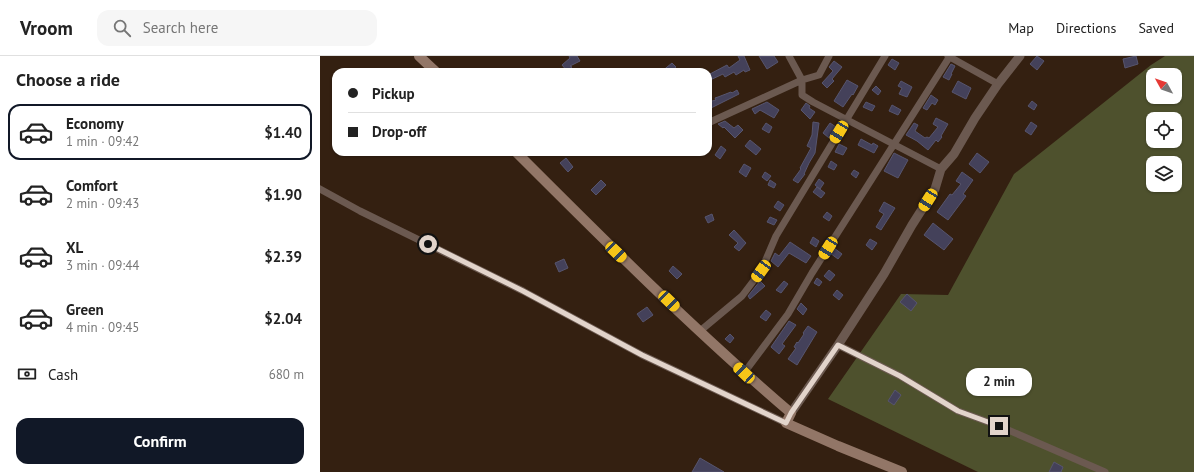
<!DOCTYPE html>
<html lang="en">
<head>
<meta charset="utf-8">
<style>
	:root { --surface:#fff; --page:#f6f6f6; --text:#222; --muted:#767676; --line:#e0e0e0; --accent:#111827 }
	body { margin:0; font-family:"PT Sans",sans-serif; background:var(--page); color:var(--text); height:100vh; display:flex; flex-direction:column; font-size:15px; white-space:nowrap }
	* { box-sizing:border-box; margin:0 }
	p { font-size:13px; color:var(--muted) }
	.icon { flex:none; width:22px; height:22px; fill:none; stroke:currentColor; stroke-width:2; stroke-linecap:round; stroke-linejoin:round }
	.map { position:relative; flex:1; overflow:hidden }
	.details { display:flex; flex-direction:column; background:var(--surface); width:320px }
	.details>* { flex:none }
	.guide { position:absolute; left:12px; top:12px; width:380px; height:88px; border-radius:12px; box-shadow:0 1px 3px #0004; display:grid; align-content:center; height:88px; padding:0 16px; background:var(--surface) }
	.needle { width:26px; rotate:310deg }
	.fabs { position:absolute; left:826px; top:12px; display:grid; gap:8px }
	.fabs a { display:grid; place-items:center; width:36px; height:36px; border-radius:8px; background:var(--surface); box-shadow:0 1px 3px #0004; font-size:20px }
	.end { position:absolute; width:18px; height:18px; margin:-9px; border:5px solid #e2d4cb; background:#111; box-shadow:0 0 0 2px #111 }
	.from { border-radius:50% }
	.bubble { position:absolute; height:28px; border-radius:12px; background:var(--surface); box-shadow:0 1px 3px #0004; font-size:13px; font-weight:700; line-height:28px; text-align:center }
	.car { position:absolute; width:12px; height:24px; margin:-12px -6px; border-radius:5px; box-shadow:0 0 3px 1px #0007; background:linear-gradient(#f5c518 24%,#345 0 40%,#f5c518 0 76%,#345 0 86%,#f5c518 0) }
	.guide b { display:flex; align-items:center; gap:14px; height:38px; font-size:15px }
	.guide b+b { border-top:1px solid var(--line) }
	.guide i { width:10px; height:10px; background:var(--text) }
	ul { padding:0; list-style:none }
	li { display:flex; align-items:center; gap:12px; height:56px; margin:0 8px 6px; padding:0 8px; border:2px solid transparent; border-radius:12px }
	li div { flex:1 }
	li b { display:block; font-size:15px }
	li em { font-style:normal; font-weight:700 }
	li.selected { border-color:var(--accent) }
	li>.icon { width:36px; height:36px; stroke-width:1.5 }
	h2 { padding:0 16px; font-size:18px; line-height:48px }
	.pay { display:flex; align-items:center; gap:10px; height:44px; padding:0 16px; font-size:15px }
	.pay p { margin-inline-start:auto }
	.cta { display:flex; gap:8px; margin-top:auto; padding:8px 16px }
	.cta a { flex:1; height:46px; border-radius:12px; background:var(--accent); color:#fff; font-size:16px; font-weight:700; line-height:46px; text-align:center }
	header { display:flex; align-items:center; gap:24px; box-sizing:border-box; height:56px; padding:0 20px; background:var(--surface); border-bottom:1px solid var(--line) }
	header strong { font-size:19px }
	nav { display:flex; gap:22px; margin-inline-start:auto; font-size:14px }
	.search { width:280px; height:36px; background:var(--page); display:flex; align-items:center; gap:10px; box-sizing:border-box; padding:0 14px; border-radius:12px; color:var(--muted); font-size:15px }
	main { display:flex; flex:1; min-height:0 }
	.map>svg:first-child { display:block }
</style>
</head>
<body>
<header>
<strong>Vroom</strong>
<div class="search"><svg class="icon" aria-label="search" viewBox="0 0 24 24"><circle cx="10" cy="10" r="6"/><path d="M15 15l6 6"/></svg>Search here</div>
<nav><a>Map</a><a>Directions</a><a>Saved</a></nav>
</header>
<main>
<section class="details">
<h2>Choose a ride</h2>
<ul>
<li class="selected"><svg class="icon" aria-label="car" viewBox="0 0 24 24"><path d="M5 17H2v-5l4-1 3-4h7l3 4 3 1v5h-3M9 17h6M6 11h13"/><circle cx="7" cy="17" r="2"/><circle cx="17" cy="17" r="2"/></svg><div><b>Economy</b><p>1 min · 09:42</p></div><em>$1.40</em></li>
<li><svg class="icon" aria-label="car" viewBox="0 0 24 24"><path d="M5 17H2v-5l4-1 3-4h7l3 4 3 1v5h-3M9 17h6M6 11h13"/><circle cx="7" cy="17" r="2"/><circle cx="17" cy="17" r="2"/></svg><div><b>Comfort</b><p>2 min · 09:43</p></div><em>$1.90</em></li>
<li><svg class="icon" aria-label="car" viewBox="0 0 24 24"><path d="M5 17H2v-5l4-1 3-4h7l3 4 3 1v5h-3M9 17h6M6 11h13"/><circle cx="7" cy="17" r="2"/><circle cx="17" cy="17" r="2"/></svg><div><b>XL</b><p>3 min · 09:44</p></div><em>$2.39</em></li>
<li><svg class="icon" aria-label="car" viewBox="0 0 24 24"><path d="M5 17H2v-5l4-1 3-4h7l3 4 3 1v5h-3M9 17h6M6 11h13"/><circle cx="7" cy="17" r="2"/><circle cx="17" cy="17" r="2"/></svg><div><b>Green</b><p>4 min · 09:45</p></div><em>$2.04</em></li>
</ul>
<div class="pay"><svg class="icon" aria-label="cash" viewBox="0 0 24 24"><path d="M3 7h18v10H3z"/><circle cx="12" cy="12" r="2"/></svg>Cash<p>680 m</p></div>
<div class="cta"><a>Confirm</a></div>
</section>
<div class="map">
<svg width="874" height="416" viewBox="0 0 874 416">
	<rect width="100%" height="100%" fill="#342011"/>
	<!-- green -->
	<path fill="#4e512d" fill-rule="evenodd" d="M845 0H874V416H658L508 343 581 238 628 239 694 118 831 9ZM833 19H855V41H833ZM833 63H855V85H833ZM833 107H855V129H833Z"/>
	<!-- building -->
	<path fill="#44415a" stroke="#57556e" d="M249 0H257L260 5 250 10 252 11 247 15 242 9 250 2Z
		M418 0H424L430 14 425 16 424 14 416 19 414 16 405 21 403 18 388 25V19L407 9 409 12 420 4Z
		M439 0H454L458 6 447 13Z
		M717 0 724 5 717 14 710 8Z
		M816 0 818 8 805 12 803 3Z
		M572 3 579 7 575 14 568 9Z
		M514 5 522 11 512 23 514 25 507 32 502 27 513 15 509 11Z
		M352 7 356 11 350 16H341Z
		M631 8 635 10 631 18H632L629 24 623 21Z
		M527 24 538 30 533 39 532 38 523 51 514 45Z
		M581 25 592 31 587 41 579 38 582 32 578 30Z
		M638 25 651 32 646 43 632 36Z
		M556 30 561 35 558 39 552 34Z
		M417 34 419 38 391 52 388 46 396 44 395 42 398 41 411 36 412 37Z
		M611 39 618 44 615 49 612 47 607 54 603 52Z
		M712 45 717 49 714 54 708 50Z
		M447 46 459 54 454 62 440 54 435 58 432 53Z
		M546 46 555 50 552 55 543 51Z
		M486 47 490 50 489 52 495 56 490 63 481 54Z
		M572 49 581 54 578 59 569 55Z
		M616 62 628 68 621 80 622 81 618 86 616 84 608 94 597 85 586 79 594 67 598 69 595 75 605 82 607 81 609 82 618 71 613 68Z
		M405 65 414 72 418 69 423 74 415 82 404 71 403 72 398 68Z
		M493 66 499 67 495 97 489 107 484 118H485L478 127 473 124 481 113 480 112 491 92 487 90 492 79Z
		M711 66 717 70 711 79 705 75Z
		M446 67 452 71 449 77 442 73Z
		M510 67 516 71 509 82 503 77Z
		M541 83 552 89 553 87 558 90 554 97 538 89Z
		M430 84 441 93 436 99 425 90Z
		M519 88 527 92 523 99 515 96Z
		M401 90 406 94 400 103 395 99Z
		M574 97 588 104 578 122 564 115Z
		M657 97 669 106 660 117 649 108Z
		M246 102 253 111 248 116 240 107Z
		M511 105 517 109 514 114 508 111Z
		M424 108 431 112 426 121 419 116Z
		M534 114 539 117 536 122 531 118Z
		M445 116 451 120 447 125 442 121Z
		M642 116 653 124 643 138 646 140 628 164 617 156 630 138 632 139 641 128 636 125Z
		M499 123 504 127 500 133 495 129Z
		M281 124 286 129 276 139 271 134Z
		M450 124 456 128 454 132 448 129Z
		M497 131 505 137 501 142 493 136Z
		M458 145 464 149 460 155 454 151Z
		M564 146 575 152 561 174 556 171 564 158 559 155Z
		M507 156 512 160 509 165 503 161Z
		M392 158 394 164 388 167 385 161Z
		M450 161 457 164 454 169 447 166Z
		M613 167 633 183 624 194 604 179Z
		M414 174 426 187 419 195 414 191 418 187 409 179Z
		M493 181 499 185 496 191 490 187Z
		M550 183 557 187 552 194 546 189Z
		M470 186 491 200 486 207 469 197 458 211 451 205 455 197 459 200Z
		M514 192 522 198 518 203 510 197Z
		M244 203 248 212 239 216 235 207Z
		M353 210 362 218 357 223 349 215Z
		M509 214 515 219 510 225 504 220Z
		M497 222 502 226 499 230 494 227Z
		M440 225 445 230 430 243 428 240Z
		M464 225 468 228 461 237 456 234Z
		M517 234 523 239 519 244 513 239Z
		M587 238 597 247 591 255 580 246Z
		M481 247 487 253 483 259 477 253Z
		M327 251 333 259 323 266 317 258Z
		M446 254 451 258 446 265 440 261Z
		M469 265 476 269 462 288 465 290 459 298 451 291Z
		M488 270 497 276 477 309 468 303 476 292 474 291 477 286 478 287 484 278 483 277Z
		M410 278 414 282 410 287 405 283Z
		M575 334 581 339 574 349 568 345Z
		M380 402 404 416H372Z
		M734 406 743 411 741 416H729Z"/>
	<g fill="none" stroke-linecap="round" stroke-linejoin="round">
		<!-- minor -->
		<path stroke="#6b5950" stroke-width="7" d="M469 0 482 24V39L493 46 621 113
			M628 0 678 28
			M388 67 482 24 499 19 509 0
			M0 133 40 155 203 235 322 299 466 367
			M380 275 422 240 441 215 456 180 565 0
			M518 289 580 320 638 355 679 370 785 416
			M424 317 468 258 492 217 630 0"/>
		<!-- tertiary -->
		<path stroke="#6b5950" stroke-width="9" d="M471 357 518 289 564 218 592 169 615 133 621 113 634 98 655 62 678 28 700 0"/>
		<!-- secondary -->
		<path stroke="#927667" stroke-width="10" d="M99 0 116 16
			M196 96C285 185 375 275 471 357L466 367 518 390 582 416"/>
	</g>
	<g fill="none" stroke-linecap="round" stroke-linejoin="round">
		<!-- route -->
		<path stroke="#e2d4cb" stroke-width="5" d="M108 188 203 235 322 299 466 367 471 357 518 289 580 320 638 355 679 370"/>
	</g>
</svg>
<div class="fabs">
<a><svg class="needle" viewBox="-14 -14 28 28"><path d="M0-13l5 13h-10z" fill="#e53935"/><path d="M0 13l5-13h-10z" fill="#767676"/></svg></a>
<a><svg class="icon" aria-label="locate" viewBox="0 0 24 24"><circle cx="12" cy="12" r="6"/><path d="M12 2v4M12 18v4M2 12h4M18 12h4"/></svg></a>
<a><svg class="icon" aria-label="layers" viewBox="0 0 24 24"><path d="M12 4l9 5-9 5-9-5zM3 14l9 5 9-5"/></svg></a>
</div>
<i class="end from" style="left:108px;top:188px"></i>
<i class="end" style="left:679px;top:370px"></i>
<div class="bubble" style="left:646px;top:312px;width:66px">2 min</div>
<i class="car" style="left:519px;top:76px;rotate:211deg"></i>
<i class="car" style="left:608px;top:144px;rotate:212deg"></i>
<i class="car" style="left:508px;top:192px;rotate:212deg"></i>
<i class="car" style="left:296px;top:196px;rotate:134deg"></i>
<i class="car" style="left:441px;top:215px;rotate:216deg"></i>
<i class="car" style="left:349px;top:245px;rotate:134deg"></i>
<i class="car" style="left:424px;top:317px;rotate:313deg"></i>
<div class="guide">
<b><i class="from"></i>Pickup</b>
<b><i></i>Drop-off</b>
</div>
</div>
</main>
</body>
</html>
